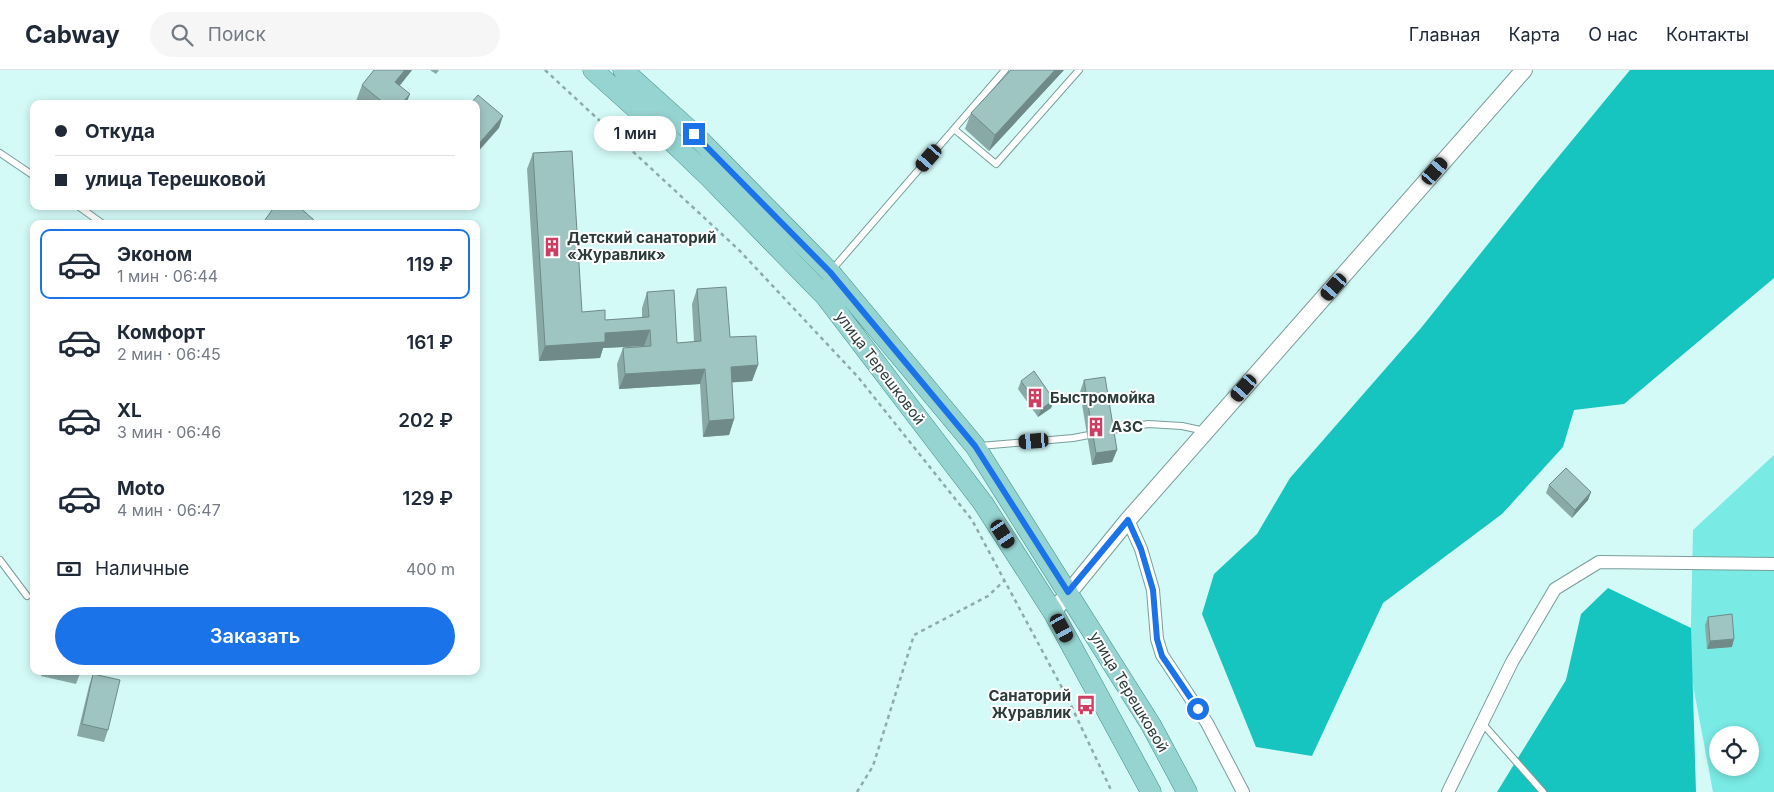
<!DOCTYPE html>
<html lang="ru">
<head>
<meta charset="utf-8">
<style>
	:root { --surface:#fff; --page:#f6f6f7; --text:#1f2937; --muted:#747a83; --line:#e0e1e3; --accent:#1a73e8 }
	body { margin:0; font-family:Inter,sans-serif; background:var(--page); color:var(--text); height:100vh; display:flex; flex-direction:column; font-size:19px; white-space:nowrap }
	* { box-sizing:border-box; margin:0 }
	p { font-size:16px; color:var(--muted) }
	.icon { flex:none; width:28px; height:28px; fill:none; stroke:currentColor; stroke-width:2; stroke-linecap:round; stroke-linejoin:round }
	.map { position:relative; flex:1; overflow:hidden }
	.side { position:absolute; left:30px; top:150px; width:450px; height:455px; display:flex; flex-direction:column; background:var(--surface); border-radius:10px; box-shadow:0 2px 8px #0003 }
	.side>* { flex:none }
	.hud { position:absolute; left:30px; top:30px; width:450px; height:110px; border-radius:10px; box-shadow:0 2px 8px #0003; display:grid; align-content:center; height:110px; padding:0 25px; background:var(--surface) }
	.controls { position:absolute; left:1709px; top:656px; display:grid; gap:10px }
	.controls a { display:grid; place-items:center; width:50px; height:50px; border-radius:50%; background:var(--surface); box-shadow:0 2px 8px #0003; font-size:25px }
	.end { position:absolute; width:22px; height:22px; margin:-11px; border:6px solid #1a73e8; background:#fff; box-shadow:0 0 0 2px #fff }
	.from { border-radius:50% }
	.bubble { position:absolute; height:35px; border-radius:18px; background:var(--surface); box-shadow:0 2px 8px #0003; font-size:16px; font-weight:600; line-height:35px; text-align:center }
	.car { position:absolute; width:15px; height:30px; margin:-15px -8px; border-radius:6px; box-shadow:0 0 4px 1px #0007; background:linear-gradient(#222 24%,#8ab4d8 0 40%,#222 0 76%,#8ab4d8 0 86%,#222 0) }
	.hud b { display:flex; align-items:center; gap:18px; height:48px; font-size:19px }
	.hud b+b { border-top:1px solid var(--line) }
	.hud i { width:12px; height:12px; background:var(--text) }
	ul { padding:9px 0 0; list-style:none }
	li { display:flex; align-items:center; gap:15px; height:70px; margin:0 10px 8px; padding:0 15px; border:2px solid transparent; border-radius:10px }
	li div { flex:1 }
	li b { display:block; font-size:19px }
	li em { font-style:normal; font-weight:600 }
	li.on { border-color:var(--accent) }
	li>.icon { width:45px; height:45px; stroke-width:1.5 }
	.pay { display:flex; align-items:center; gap:12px; height:55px; padding:0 25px; font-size:19px }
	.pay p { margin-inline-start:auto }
	.cta { display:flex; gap:10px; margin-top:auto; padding:10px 25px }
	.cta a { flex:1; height:58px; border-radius:30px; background:var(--accent); color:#fff; font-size:20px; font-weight:600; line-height:58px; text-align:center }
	header { display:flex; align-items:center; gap:30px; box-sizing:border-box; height:70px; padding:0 25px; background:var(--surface); border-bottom:1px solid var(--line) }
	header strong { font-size:24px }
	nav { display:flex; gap:28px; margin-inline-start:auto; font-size:18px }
	.search { width:350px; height:45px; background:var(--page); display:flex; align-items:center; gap:12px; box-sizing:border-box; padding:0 18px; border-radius:28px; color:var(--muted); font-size:19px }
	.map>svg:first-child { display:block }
</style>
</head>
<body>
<header>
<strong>Cabway</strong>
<div class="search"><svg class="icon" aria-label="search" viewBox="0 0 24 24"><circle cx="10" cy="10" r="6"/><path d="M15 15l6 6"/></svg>Поиск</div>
<nav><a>Главная</a><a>Карта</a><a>О нас</a><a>Контакты</a></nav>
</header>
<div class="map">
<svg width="1774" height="722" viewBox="0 0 1774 722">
	<rect width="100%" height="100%" fill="#d3faf7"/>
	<!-- green -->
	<path fill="#79eae4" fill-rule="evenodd" d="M1774 385V722H1713L1690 599 1693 460ZM1718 665H1750V698H1718Z"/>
	<!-- forest -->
	<path fill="#16c5bf" d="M1630 0H1774V208L1624 334 1574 340 1563 377 1502 444 1383 533 1312 686 1256 677 1202 544 1214 504 1257 464 1290 408 1421 258 1536 114Z
		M1608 518 1691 558 1696 722H1497L1566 610 1581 544Z"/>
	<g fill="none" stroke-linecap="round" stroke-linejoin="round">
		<defs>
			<path id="service" d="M954 59 996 94 1079 0
				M0 83 34 106
				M78 136 103 154
				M831 201 1005 0
				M1106 361 1148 354 1182 356 1205 361
				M980 376 1073 368 1094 364
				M0 490 27 526
				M1482 653 1543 722"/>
			<path id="minor" d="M1128 450 1141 479 1153 520 1157 569 1162 585 1207 653 1243 722
				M1448 722 1512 592 1555 519 1599 492 1774 494"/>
			<path id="tertiary" d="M1053 542 1128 450 1524 0"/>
			<path id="primary" d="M593 0 663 63 709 107 825 226 983 433 1053 542 1151 722
				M623 0 694 64 830 202 975 376 1151 655 1187 722"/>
		</defs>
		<!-- service casing -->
		<use href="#service" stroke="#799d9a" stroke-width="8"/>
		<!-- minor casing -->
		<use href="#minor" stroke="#799d9a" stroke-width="14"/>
		<!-- tertiary casing -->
		<use href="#tertiary" stroke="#799d9a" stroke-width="18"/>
		<!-- primary casing -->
		<use href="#primary" stroke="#438c88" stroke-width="21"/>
		<!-- path -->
		<path stroke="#8eaba9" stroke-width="2.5" stroke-dasharray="4 4" stroke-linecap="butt" d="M545 0 739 180 858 307 972 450 1067 627 1112 722
			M857 722 873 696 914 565 988 526 1004 511"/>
		<!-- service -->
		<use href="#service" stroke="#fff" stroke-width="6"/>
		<!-- minor -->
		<use href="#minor" stroke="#fff" stroke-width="12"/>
		<!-- tertiary -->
		<use href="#tertiary" stroke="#fff" stroke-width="16"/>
		<!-- primary -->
		<use href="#primary" stroke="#96d4d1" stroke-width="20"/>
	</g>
	<!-- wall -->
	<path fill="#89a9a7" d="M374 0H412L400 15 406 34H360L356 31 362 15Z
		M430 0H439L436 4Z
		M1064 0 989 81 965 59 971 43Z
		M533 83 582 242 605 250 642 248V238L647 222 677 273 694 272 692 234 697 219 730 267 758 295 752 311 732 312 734 349 729 365 703 367 700 314 619 319 617 294 623 278 644 276 603 278 600 288 539 291 527 99Z
		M1084 310 1117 380 1112 392 1092 395 1080 322Z
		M1021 311 1054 330 1051 338 1038 347 1018 319Z
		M1549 415 1591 422 1588 430 1572 448 1546 423Z
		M1708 547 1732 577 1707 579 1705 555Z
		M42 601H81L76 614 41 606Z
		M93 604 108 660 104 672 77 666 89 616Z"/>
	<!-- shaded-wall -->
	<path fill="#6f8a88" d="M405 0H412L390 28 395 12Z
		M1055 0H1064L989 81 995 65Z
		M410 24 406 34H401Z
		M503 46 499 58 476 84V77Z
		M650 260 644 276 603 278 600 288 539 291 545 276 605 263Z
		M758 295 752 311 725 313 731 297Z
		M705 299 700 314 619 319 625 304Z
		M1054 330 1051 338 1038 347 1041 339Z
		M734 349 729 365 703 367 709 351Z
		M1117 380 1112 392 1092 395 1096 383Z
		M1591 422 1588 430 1572 448 1575 440Z
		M1734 569 1732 577 1707 579 1710 571Z"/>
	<!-- building -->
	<path fill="#9fc5c2" stroke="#6f8a88" d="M374 0H405L395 12 410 24 401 34H385L362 15Z
		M1011 0H1055L995 65 971 43Z
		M478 25 503 46 476 77V34H470Z
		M572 81 582 242 605 240V250L649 247 647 222 674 220 677 273 701 271 697 219 726 217 730 267 756 266 758 295 731 297 734 349 709 351 705 299 625 304 623 278 651 276 650 260 605 263V272L545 276 533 83Z
		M275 136H298L314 150 311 154H262Z
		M1034 301 1054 330 1041 339 1021 311Z
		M1105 307 1117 380 1096 383 1084 310Z
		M1566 398 1591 422 1575 440 1549 415Z
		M1732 544 1734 569 1710 571 1708 547Z
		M93 604 120 610 108 660 82 654Z"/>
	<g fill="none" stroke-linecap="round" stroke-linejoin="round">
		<!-- route -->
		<path stroke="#1a73e8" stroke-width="6" d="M694 64 830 202 975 376 1068 522 1128 450 1141 479 1153 520 1157 569 1162 586 1198 639"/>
	</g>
	<!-- icons -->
	<defs>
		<symbol id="building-bare" viewBox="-9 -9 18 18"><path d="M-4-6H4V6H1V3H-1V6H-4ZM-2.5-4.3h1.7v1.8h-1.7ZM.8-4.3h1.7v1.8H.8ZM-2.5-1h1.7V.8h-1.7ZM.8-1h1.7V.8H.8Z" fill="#ce3e60" stroke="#fefefe" stroke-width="2.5" paint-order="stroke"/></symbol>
		<symbol id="bus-bare" viewBox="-9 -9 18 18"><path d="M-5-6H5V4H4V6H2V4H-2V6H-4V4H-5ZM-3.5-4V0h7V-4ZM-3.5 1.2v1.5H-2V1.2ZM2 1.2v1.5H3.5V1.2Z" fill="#ce3e60" stroke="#fefefe" stroke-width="2.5" paint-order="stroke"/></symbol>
	</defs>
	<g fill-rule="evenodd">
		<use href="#building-bare" x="538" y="163" width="28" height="28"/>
		<use href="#building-bare" x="1021" y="314" width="28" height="28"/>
		<use href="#building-bare" x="1082" y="343" width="28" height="28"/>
		<use href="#bus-bare" x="1072" y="621" width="28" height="28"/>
	</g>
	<g text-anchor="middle" stroke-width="4" stroke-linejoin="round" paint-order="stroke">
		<!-- poi labels -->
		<g font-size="15" font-weight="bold" fill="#2c3c3b" stroke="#fefefe" text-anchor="start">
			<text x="567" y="173">Детский санаторий<tspan x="567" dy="17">«Журавлик»</tspan></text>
			<text x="1050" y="333">Быстромойка</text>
			<text x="1111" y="362">АЗС</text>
			<text x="1071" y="631" text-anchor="end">Санаторий<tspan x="1071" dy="17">Журавлик</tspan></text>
		</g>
		<!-- street labels -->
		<g font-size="15" fill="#2c3c3b" stroke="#fefefe">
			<text transform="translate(880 298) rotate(53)" y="5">улица Терешковой</text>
			<text transform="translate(1129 622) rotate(59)" y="5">улица Терешковой</text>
		</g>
	</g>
</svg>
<div class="controls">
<a><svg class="icon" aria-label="locate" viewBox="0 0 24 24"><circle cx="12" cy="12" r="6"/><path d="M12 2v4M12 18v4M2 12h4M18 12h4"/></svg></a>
</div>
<i class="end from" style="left:1198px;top:639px"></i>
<i class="end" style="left:694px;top:64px"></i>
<div class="bubble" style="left:594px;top:46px;width:82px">1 мин</div>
<i class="car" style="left:929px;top:88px;rotate:221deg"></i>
<i class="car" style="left:1435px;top:101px;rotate:41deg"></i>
<i class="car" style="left:1334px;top:217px;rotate:221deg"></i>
<i class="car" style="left:1244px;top:318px;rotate:221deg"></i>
<i class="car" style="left:1034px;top:371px;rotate:265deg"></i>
<i class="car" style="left:1003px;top:464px;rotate:147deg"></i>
<i class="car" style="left:1062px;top:558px;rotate:151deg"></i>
<div class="hud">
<b><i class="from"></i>Откуда</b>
<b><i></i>улица Терешковой</b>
</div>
<section class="side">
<ul>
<li class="on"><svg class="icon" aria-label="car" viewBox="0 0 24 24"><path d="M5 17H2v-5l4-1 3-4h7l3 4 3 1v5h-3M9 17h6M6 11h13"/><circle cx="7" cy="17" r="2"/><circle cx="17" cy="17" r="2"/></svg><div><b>Эконом</b><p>1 мин · 06:44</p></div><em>119 ₽</em></li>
<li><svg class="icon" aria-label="car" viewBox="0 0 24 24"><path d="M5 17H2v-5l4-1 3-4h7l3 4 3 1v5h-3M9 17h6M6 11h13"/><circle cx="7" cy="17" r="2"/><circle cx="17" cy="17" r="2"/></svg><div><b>Комфорт</b><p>2 мин · 06:45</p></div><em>161 ₽</em></li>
<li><svg class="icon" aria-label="car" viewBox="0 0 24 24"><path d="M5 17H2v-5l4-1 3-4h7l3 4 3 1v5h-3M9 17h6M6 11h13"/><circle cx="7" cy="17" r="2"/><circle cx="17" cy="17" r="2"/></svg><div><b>XL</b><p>3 мин · 06:46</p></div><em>202 ₽</em></li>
<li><svg class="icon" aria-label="car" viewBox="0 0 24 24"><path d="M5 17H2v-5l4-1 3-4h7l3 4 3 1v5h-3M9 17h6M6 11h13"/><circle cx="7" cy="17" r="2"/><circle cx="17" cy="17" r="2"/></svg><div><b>Moto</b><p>4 мин · 06:47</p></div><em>129 ₽</em></li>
</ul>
<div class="pay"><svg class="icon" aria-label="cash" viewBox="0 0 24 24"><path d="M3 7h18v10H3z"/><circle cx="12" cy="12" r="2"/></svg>Наличные<p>400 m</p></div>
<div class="cta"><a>Заказать</a></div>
</section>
</div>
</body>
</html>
